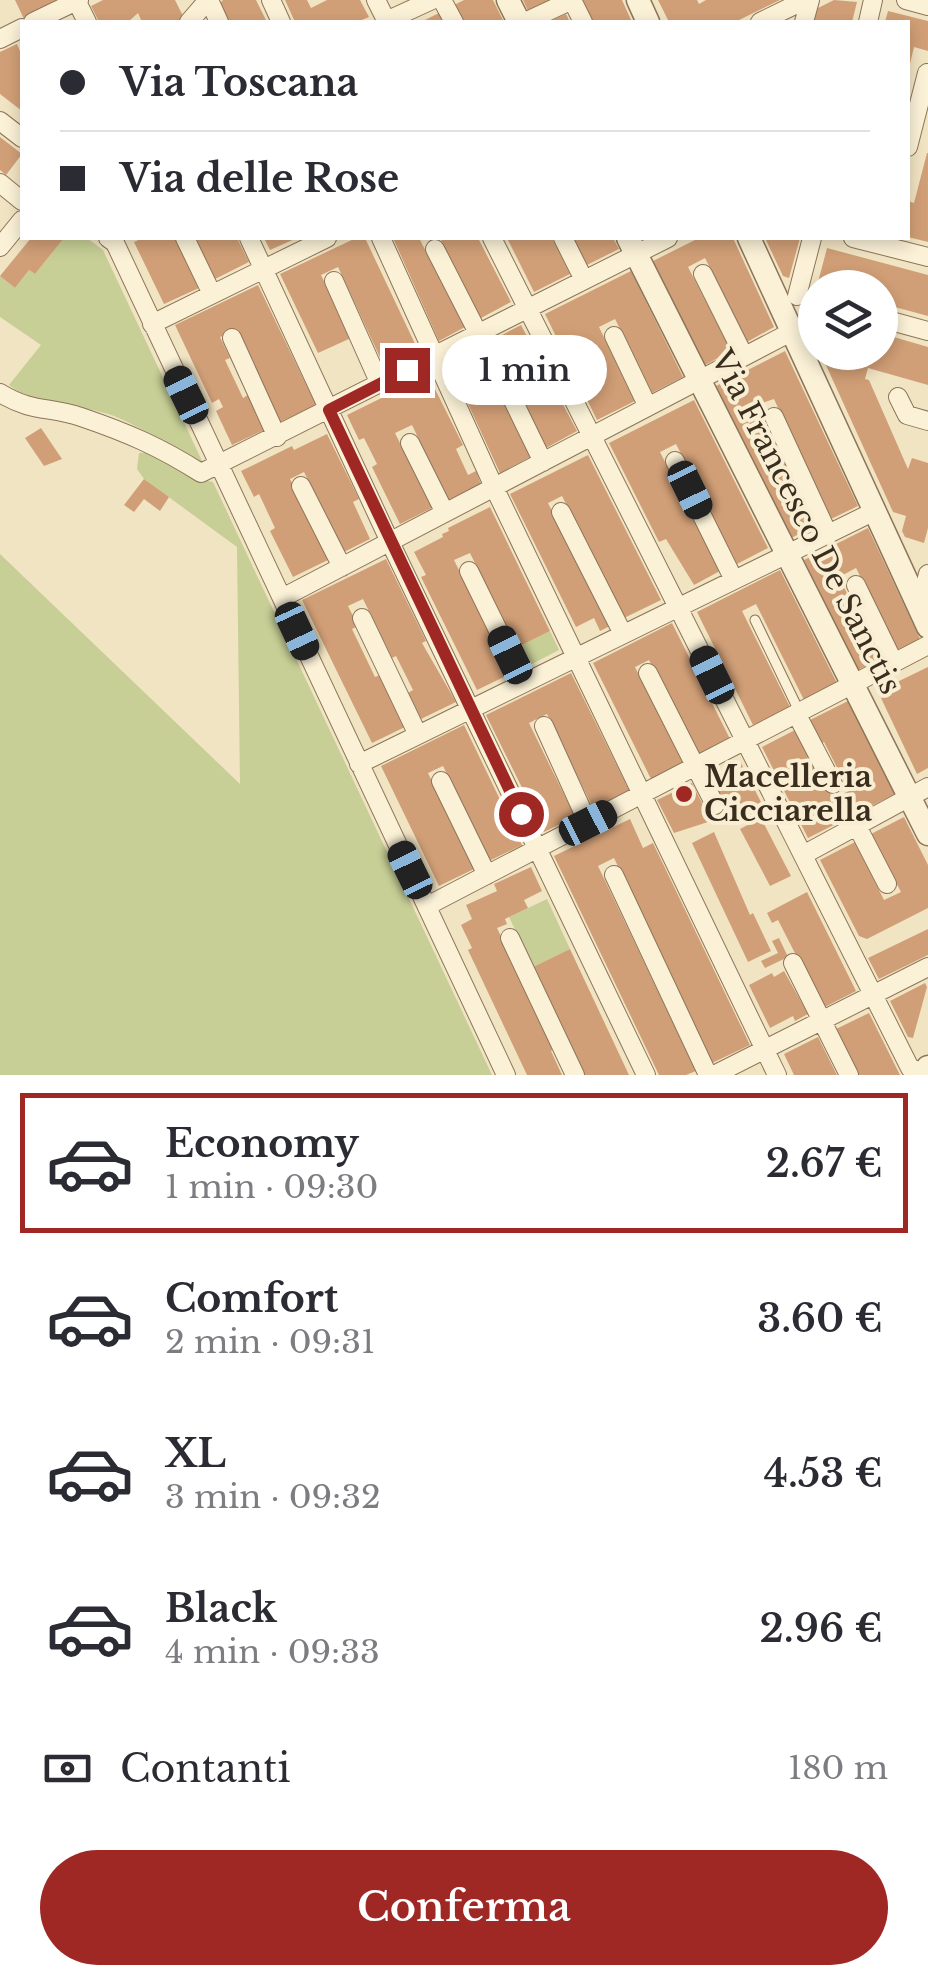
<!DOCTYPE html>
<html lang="it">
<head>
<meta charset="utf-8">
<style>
	:root { --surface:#fff; --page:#f2f2f3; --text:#2b2b33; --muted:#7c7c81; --line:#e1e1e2; --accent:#9f2825 }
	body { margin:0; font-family:"Libre Baskerville",serif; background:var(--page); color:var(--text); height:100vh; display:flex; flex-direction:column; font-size:38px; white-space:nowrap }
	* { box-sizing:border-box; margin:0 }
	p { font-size:32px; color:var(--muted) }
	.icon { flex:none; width:55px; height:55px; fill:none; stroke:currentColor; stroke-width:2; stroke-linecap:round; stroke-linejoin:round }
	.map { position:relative; height:1075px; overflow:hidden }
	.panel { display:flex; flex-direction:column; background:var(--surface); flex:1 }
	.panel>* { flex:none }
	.guide { position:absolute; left:20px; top:20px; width:890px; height:220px; border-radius:0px; box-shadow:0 5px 15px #0003; display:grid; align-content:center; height:220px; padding:0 40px; background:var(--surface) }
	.controls { position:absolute; left:798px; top:270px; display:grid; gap:20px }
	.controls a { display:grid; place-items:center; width:100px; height:100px; border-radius:50%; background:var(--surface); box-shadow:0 5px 15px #0003; font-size:50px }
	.end { position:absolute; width:45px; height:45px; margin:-22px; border:12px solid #9f2825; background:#fff; box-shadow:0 0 0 5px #fff }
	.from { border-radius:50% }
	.bubble { position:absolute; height:70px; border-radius:35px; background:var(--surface); box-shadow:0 5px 15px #0003; font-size:32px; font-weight:600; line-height:70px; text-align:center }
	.car { position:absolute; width:30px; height:60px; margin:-30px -15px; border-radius:12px; box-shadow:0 0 8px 2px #0007; background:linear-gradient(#222 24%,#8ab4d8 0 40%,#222 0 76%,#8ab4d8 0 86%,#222 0) }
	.guide b { display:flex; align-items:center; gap:35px; height:95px; font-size:38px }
	.guide b+b { border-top:2px solid var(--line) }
	.guide i { width:25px; height:25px; background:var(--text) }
	ul { padding:18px 0 0; list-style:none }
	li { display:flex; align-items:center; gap:30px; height:140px; margin:0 20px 15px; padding:0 20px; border:5px solid transparent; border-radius:0px }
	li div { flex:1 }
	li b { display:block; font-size:38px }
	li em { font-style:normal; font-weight:600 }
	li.active { border-color:var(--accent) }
	li>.icon { width:90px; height:90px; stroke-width:1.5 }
	.pay { display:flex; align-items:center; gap:25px; height:110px; padding:0 40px; font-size:38px }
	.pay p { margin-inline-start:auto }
	.primary-button { display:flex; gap:20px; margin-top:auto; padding:20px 40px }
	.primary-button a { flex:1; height:115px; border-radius:60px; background:var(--accent); color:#fff; font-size:40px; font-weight:600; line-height:115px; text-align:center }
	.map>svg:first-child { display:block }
</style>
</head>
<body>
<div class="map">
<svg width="928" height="1075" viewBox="0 0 928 1075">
	<rect width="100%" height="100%" fill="#f1e4c3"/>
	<!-- green -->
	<path fill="#c7cf96" d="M64 238H87L103 250 204 465C173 450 146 429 114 416 80 403 37 408 9 385L41 345 0 317V276L15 288 29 270 35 274Z
		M152 452 198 479 213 482 492 1075H0V554L240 784 237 547 144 479 137 469 139 453Z
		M550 631 559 650 526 667 516 648Z
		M547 899 570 949 533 967 509 917Z"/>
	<!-- building -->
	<path fill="#d19f77" d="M15 0H63L24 19Z
		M103 0H175L183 16 178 22H142L138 13 128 22H99L91 6Z
		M223 0H256L267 22H227L218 5Z
		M285 0H307L311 8 327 0H360L369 17 357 22H295Z
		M464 0H493L504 22H463L454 5Z
		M523 0H556L529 13Z
		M582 0H622L632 22H593Z
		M658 0H697L699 4 706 0H780L735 22H669Z
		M834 0 857 2 852 22H814L818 8Z
		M888 11 928 21V51L914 47 909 68 908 22H885Z
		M439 13 443 22H421Z
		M566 14 570 22H548Z
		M17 44 22 56V111L0 94V52Z
		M0 137 22 154 6 175 0 170Z
		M927 153H928V242L908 237V201L914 203Z
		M31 238H64L35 274 29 270 15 288 0 276Z
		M143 238H175L199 288 164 304 134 242Z
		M193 238H237L249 262 213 280Z
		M264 238H297L270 250Z
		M356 238H365L418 350 384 366 338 267 321 275 351 338 318 353 280 274Z
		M393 238H419L465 327 439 341Z
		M440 238H478L511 302 481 318Z
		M507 238H552L570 274 534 292Z
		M573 238H613L619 249 587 265Z
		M699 238H733L774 327 747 342 705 258 688 267 731 351 705 365 651 262Z
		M765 238H800L789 278 783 276Z
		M827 248 928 275V316L880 303V288L817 286Z
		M631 271 683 377 652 393 615 319 599 327 635 401 597 420 545 314Z
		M258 285 316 405 280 422 235 330 220 337 230 358 225 360 243 398 248 395 264 430 232 445 216 411 223 407 219 399 212 403 175 325Z
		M521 325 577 431 546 448 506 372 493 379 532 456 500 473 449 363Z
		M880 333 928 347V385L868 368 865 379 869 380 908 469 912 458 928 463V528L924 543 905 537 902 531 906 516 893 512 820 352H880Z
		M785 351 858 506 829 520 774 399 765 402 758 406 818 525 791 538 714 387Z
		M428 375 463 445 456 449 468 475 476 471 481 484 448 500 412 425 395 433 432 508 400 524 372 467 377 464 364 438 359 440 347 415Z
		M694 400 768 548 737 564 676 444 660 452 720 571 694 585 666 539 659 542 609 443Z
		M41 428 62 459 44 466 25 438Z
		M327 434 359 499 353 502 370 539 344 552 304 472 290 479 330 559 293 577 270 531 275 528 259 494 254 497 241 471 292 446 294 450Z
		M588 455 661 600 624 618 562 496 548 503 610 626 600 631 594 618 576 627 510 494Z
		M144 479 169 497 160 511 144 499 134 512 124 505Z
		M490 507 550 631 516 648 470 553 454 560 510 674 477 690 421 577 426 575 414 552 443 537 442 534 449 531 448 528Z
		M868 528 920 639 897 650 856 568 839 577 879 659 858 670 804 560Z
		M386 559 426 641 422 643 456 702 421 719 408 693 413 690 396 656 392 658 363 599 348 606 358 626 352 629 375 677 380 675 405 727 372 743 302 600Z
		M780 570 837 683 804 700 756 604 742 611 790 707 753 725 697 612Z
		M672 623 730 739 697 756 649 660 635 667 683 763 651 779 593 663Z
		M928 667V768L917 774 881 698 898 690 895 683Z
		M571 673 629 790 593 808 547 714 529 723 575 817 544 832 486 715Z
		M848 701 895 794 808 838 762 747 797 729 833 799 849 791 824 742 820 744 808 721Z
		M464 725 522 845 489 861 443 766 428 773 474 869 439 886 381 766Z
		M740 761 762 804 728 815 708 777Z
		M692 783 711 821 674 833 657 800Z
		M904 817 928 865V908L867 939 859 936 820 860 855 842 884 900 901 892 871 834Z
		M761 818 791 876 770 886 740 829Z
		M630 819 643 848 653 843 750 1045 712 1063 614 858 598 866 696 1071 686 1075H659L554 856Z
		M714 832 750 915 753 913 771 951 748 962 692 843Z
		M531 867 542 891 524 900 528 908 505 919 507 924 497 928 554 1049 551 1051 562 1075H527L468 950 472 948 461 925 472 919 466 905 497 891 494 884Z
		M807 892 856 991 823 1008 778 920 772 923 767 913Z
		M928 929V955L879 979 868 958Z
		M779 938 788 957 765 968 761 961 778 953 772 941Z
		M570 949 629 1075H584L533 967Z
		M784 971 808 1014 795 1021 793 1016 770 1028 749 985 772 973 774 977Z
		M925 983 927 987 913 1038 908 1037 890 1001Z
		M869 1013 900 1075H857L834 1030Z
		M818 1037 837 1075H794L784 1054Z"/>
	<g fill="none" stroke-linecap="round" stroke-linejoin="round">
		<defs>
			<path id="service" d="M755 620 799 711"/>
			<path id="minor" d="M76 0 87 22
				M209 0 219 22
				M271 0 281 22
				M376 0 387 22
				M442 0 454 22
				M906 0 928 6
				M33 22 79 0
				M189 22 208 0
				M384 22 432 0
				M525 22 572 0 583 22
				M760 22 805 0
				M804 22 810 0
				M868 22 873 0
				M0 39 22 28
				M0 121 22 138
				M908 147 927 73
				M0 183 22 201
				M108 238 115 243 506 1075
				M185 238 212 294
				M249 238 390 542 646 1075
				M381 238 494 487 777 1075
				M492 238 910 1068 926 1073
				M563 238 584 280
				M853 238 928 257
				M0 247 22 220
				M435 249 478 333
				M703 274 744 356
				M334 281 380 384
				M797 296 812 238
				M880 318 928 331
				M152 324 327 238
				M614 336 648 407
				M232 338 277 437
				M506 386 543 462
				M0 393C33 413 48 406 81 417 128 433 160 447 201 473L668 238
				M898 397 907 415 928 421
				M774 417 828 534
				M410 443 445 513
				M675 461 734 580
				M301 486 342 567
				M561 512 623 634
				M469 571 524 683
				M856 585 894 663
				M282 598 793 331
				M919 607 928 574
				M362 618 418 735
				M648 673 715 805
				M797 715 833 784
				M544 726 588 823
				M359 764 875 511
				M441 781 487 875
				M857 826 887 884
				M803 855 928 787
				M614 875 708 1075
				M427 906 928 645
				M510 938 575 1075
				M793 963 849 1075
				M714 1075 928 967"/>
			<path id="tertiary" d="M508 0 519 22
				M638 0 648 22
				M628 238 928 834
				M749 238 928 627
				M926 1075 928 1067"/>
		</defs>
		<!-- service casing -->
		<use href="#service" stroke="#8c7559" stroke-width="11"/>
		<!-- minor casing -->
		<use href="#minor" stroke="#8c7559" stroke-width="20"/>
		<!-- tertiary casing -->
		<use href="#tertiary" stroke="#8c7559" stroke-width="25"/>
		<!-- service -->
		<use href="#service" stroke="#fbf1d7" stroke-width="9"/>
		<!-- minor -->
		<use href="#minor" stroke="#fbf1d7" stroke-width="18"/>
		<!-- tertiary -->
		<use href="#tertiary" stroke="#fbf1d7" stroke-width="22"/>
	</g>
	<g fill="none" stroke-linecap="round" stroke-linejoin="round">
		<!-- route -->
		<path stroke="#9f2825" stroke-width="12" d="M407 370 329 410 521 814"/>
	</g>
	<!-- markers -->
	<circle fill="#9f2825" stroke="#f7eed3" stroke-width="4" cx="684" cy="794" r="10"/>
	<g text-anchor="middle" stroke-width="8" stroke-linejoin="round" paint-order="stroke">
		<!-- street labels -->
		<g font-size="30" fill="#3b2d1d" stroke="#f7eed3">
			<text transform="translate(806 522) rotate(63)" y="10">Via Francesco De Sanctis</text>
		</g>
		<!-- poi labels -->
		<g font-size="30" font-weight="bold" fill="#3b2d1d" stroke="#f7eed3" text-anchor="start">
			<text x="704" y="787">Macelleria<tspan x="704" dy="34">Cicciarella</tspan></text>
		</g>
	</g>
</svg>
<div class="controls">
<a><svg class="icon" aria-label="layers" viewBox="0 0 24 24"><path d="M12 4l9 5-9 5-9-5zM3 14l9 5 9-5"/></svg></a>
</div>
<i class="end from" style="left:521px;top:814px"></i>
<i class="end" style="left:407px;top:370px"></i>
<div class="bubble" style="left:442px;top:335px;width:165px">1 min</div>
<i class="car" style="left:186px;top:395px;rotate:334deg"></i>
<i class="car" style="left:690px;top:490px;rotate:154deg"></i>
<i class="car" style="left:297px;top:631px;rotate:155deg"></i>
<i class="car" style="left:510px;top:655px;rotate:334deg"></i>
<i class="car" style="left:712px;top:675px;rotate:334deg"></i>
<i class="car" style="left:588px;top:823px;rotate:63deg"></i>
<i class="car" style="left:410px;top:870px;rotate:334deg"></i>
<div class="guide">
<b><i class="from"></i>Via Toscana</b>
<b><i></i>Via delle Rose</b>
</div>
</div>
<section class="panel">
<ul>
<li class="active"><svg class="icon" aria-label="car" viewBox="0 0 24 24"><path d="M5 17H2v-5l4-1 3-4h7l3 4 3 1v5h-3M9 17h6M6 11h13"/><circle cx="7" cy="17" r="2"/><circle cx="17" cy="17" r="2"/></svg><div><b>Economy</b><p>1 min · 09:30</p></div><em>2.67 €</em></li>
<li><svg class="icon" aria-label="car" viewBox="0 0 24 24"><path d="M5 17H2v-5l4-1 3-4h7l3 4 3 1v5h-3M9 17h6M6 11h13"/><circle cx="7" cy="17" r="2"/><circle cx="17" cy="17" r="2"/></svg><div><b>Comfort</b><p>2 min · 09:31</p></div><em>3.60 €</em></li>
<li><svg class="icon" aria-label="car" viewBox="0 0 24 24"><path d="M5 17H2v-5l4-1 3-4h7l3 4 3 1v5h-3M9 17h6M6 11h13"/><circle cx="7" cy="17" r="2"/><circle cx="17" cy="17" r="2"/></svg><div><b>XL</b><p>3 min · 09:32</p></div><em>4.53 €</em></li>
<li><svg class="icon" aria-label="car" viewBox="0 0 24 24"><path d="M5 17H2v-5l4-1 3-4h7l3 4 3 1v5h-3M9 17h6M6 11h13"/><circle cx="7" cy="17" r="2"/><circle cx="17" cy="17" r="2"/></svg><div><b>Black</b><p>4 min · 09:33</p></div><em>2.96 €</em></li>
</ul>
<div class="pay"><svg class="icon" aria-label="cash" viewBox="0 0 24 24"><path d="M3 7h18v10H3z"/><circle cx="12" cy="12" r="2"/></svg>Contanti<p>180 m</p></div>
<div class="primary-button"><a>Conferma</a></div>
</section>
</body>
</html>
